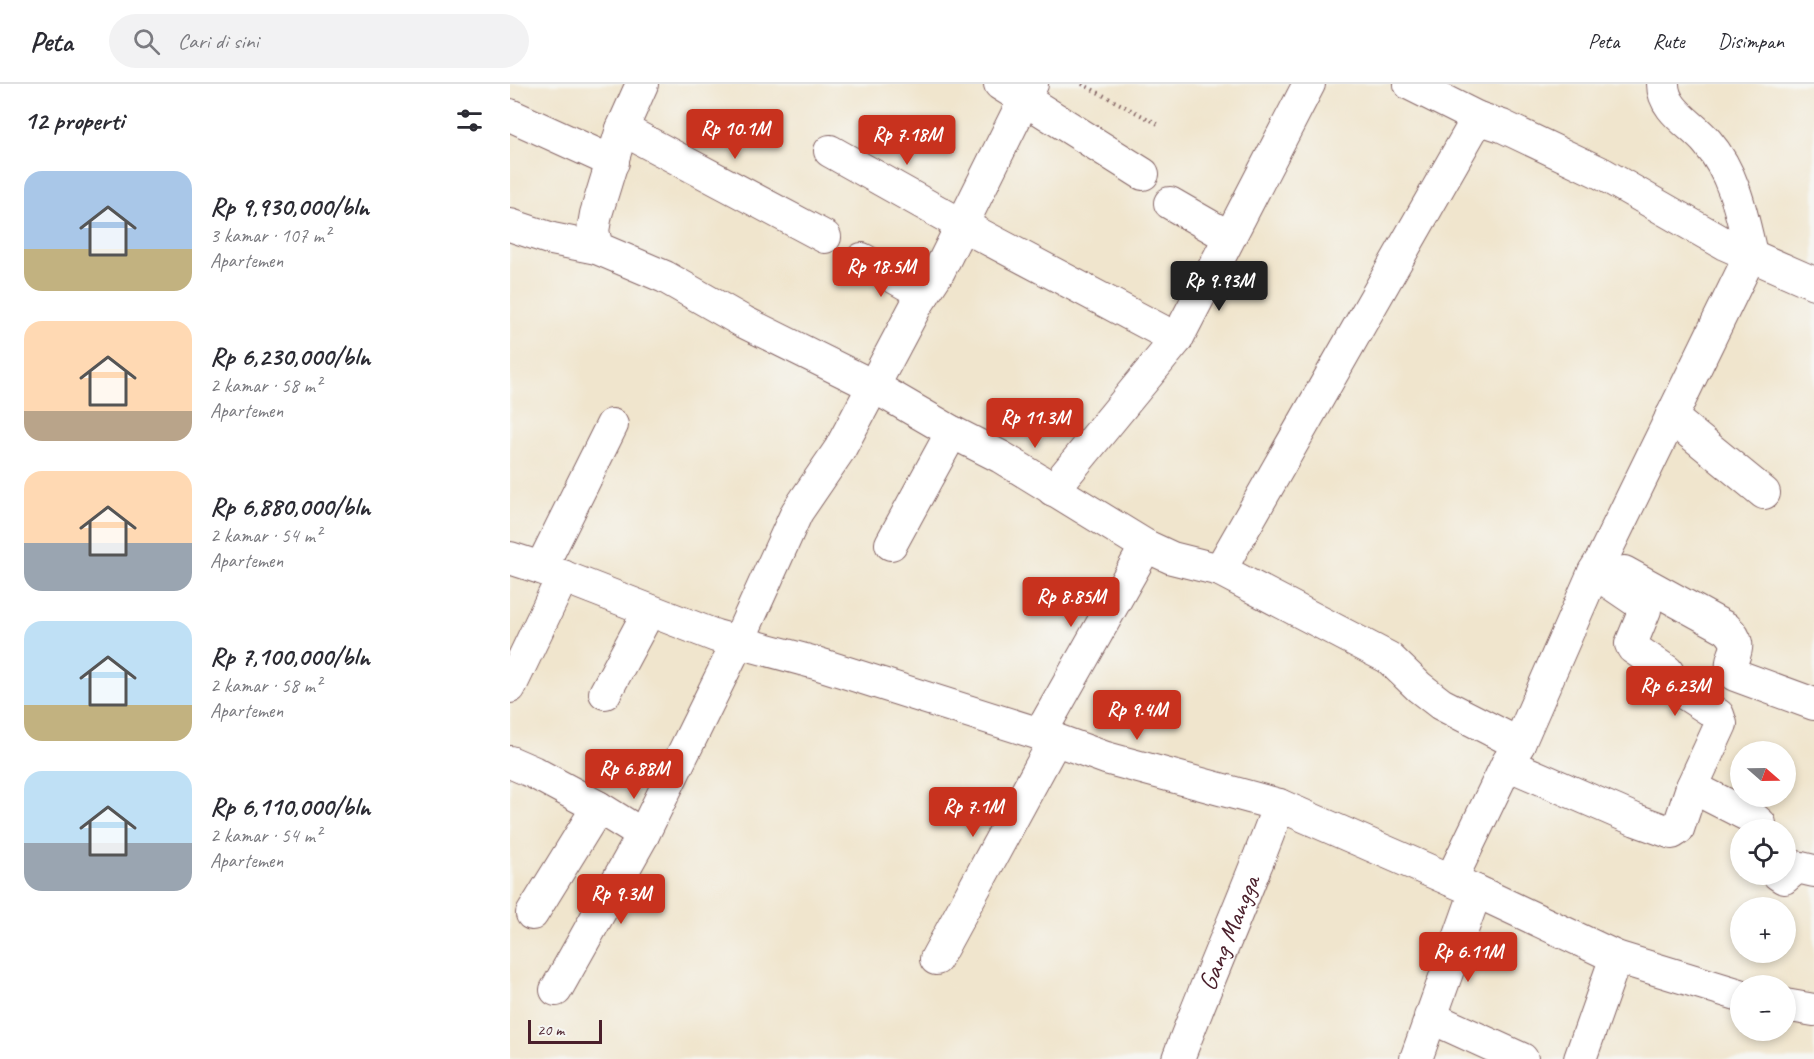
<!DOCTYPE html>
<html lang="id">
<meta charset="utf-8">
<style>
body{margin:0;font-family:Caveat,sans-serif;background:#f2f2f3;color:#2b2b33;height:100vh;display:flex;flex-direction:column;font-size:22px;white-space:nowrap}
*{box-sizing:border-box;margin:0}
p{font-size:20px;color:#7c7c81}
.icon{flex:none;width:33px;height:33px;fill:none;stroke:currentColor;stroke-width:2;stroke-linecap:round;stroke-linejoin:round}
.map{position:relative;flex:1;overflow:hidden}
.panel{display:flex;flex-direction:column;background:#fff;width:510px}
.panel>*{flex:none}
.needle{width:39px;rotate:110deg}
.buttons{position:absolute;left:1220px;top:657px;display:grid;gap:12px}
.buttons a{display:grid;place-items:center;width:66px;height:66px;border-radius:50%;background:#fff;box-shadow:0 3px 9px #0003;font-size:30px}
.scale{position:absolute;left:18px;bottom:15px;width:74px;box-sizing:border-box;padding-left:6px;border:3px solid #4a1f2b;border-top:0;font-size:16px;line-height:21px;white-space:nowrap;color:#4a1f2b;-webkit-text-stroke:4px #f6f6f2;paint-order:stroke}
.price{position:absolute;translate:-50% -51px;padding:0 14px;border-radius:6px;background:#c8321e;color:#fff;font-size:20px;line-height:39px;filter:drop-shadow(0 2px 3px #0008)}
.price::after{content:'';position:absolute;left:50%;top:36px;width:18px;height:14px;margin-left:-9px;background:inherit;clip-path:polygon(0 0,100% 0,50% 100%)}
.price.selected{background:#222;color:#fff}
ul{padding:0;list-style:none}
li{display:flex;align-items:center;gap:18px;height:150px;padding:0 24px}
li span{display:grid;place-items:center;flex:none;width:168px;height:120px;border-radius:18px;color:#555}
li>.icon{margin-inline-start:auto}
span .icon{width:72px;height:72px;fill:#fffc;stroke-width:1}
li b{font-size:26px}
h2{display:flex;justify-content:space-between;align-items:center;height:72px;padding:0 24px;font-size:26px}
header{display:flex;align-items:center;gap:36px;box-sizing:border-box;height:84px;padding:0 30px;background:#fff;border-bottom:2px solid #e1e1e2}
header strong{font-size:28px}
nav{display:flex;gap:33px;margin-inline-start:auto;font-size:21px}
.search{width:420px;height:54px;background:#f2f2f3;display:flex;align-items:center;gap:15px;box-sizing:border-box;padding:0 21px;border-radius:33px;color:#7c7c81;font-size:22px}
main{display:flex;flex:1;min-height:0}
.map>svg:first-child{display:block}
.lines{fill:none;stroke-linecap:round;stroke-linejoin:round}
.minor-casing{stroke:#846464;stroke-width:34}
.path{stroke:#846464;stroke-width:4;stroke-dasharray:1.5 4.5;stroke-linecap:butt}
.minor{stroke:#fff;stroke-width:32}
.labels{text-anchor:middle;stroke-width:4.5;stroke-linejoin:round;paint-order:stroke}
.street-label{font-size:26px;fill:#4a1f2b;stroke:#f6f6f2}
</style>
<header>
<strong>Peta</strong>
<div class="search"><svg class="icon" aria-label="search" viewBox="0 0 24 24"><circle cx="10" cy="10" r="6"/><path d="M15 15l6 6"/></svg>Cari di sini</div>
<nav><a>Peta</a><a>Rute</a><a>Disimpan</a></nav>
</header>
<main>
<section class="panel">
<h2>12 properti<svg class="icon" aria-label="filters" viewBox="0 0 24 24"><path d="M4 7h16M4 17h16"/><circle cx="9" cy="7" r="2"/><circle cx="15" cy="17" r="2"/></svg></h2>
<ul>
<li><span style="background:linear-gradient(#a9c7e8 65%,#c2b280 0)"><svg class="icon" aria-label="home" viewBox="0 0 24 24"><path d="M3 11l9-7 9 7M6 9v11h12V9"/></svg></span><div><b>Rp 9,930,000/bln</b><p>3 kamar · 107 m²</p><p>Apartemen</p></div></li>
<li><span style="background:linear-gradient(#ffd9b3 75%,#b9a48a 0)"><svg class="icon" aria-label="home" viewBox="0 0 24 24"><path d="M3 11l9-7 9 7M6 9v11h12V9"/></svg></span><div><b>Rp 6,230,000/bln</b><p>2 kamar · 58 m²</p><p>Apartemen</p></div></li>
<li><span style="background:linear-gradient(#ffd9b3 60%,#9aa5b1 0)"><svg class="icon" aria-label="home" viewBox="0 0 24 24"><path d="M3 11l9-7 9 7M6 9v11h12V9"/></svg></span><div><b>Rp 6,880,000/bln</b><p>2 kamar · 54 m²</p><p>Apartemen</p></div></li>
<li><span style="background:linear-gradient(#bfe0f5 70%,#c2b280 0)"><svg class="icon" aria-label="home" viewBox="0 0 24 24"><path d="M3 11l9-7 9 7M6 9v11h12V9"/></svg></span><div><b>Rp 7,100,000/bln</b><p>2 kamar · 58 m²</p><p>Apartemen</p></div></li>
<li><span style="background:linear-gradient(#bfe0f5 60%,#9aa5b1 0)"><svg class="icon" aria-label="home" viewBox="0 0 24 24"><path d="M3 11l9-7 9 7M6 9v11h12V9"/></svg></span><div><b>Rp 6,110,000/bln</b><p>2 kamar · 54 m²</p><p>Apartemen</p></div></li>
</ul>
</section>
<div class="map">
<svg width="1304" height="975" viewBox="0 0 1304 975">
<rect width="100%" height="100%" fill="#f6f6f2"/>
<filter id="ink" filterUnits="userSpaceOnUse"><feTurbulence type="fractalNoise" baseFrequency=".0167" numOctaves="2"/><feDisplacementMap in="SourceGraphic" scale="12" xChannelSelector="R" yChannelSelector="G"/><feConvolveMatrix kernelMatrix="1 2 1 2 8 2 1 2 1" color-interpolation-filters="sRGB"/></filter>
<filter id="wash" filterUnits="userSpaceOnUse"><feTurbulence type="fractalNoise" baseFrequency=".008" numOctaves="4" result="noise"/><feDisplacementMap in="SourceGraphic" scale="24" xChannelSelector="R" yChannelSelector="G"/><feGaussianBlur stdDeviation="1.35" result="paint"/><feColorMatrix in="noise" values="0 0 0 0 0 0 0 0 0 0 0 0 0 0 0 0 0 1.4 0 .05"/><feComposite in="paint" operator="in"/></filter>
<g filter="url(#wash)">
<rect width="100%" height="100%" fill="#f0e5cd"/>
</g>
<g filter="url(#ink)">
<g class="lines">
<defs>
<g id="minor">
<path d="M132,0l-20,45 -26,85 -3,17 4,17 68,29 79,45 129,64 79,46 49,25 145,89 26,12 48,12 169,88 30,29 22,17 78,40"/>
<path d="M490,0l143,90"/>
<path d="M900,0l68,34"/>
<path d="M0,31l103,47"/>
<path d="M112,45l203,108"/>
<path d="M320,67l130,73 217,115"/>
<path d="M660,119l59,34"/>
<path d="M0,141l42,14 45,9"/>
<path d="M352,175l62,35"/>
<path d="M1161,333l93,76"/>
<path d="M543,406l124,-151 132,-255"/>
<path d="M381,460l61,-112"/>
<path d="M0,474l31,10 175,68 100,27 224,71 66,24 173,47 197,86 140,66 124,38"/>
<path d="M31,484l71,-143"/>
<path d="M710,486l258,-452 24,8 99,47 124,71 89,39"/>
<path d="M1084,488l50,34 1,4 -14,34 2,4 34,23 8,14 9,8 34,22 3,9 -29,63 61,31 7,6 1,6"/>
<path d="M1114,488l102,56c24,22 -3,28 9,47l79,29"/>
<path d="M0,603l53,-111"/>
<path d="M95,609l44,-82"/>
<path d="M530,650l106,-188"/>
<path d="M0,678l23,10 65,35 -66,107"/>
<path d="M997,680l129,56 36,13 6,-4 14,-42"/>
<path d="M88,723l45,28"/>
<path d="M1268,790l6,4 13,-11 17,4"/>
<path d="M941,796l56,-116 12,-20 75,-172 8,-13 149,-305c-9,-39 -17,-81 -44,-112 -15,-18 -44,-32 -44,-58"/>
<path d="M426,875l119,-219"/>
<path d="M46,906l87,-155 95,-193 59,-130 43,-63 76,-143 23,-35 93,-187"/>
<path d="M1275,921l29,5"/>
<path d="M920,933l92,42"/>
<path id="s1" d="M668,975c32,-86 70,-168 101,-254"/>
<path d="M906,975l60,-168"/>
<path d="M1070,975l36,-102"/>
</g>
</defs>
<!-- minor casing -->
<use href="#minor" class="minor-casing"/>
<!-- path -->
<path class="path" d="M572,0l76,40"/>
<!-- minor -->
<use href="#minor" class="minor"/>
</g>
</g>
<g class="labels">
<!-- street labels -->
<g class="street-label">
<text dy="9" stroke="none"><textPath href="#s1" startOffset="136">Gang Mangga</textPath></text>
</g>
</g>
</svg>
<div class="buttons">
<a><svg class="needle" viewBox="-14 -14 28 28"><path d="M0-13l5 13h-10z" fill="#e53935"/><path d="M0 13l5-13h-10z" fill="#7c7c81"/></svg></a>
<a><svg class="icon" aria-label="locate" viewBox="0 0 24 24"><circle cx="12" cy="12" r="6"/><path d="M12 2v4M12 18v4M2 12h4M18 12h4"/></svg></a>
<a>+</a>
<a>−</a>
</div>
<div class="scale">20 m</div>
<b class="price" style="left:225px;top:76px">Rp 10.1M</b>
<b class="price" style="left:397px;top:82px">Rp 7.18M</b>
<b class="price" style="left:371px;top:214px">Rp 18.5M</b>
<b class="price selected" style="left:709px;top:228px">Rp 9.93M</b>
<b class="price" style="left:525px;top:365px">Rp 11.3M</b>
<b class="price" style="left:561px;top:544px">Rp 8.85M</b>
<b class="price" style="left:1165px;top:633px">Rp 6.23M</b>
<b class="price" style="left:627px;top:657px">Rp 9.4M</b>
<b class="price" style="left:124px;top:716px">Rp 6.88M</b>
<b class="price" style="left:463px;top:754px">Rp 7.1M</b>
<b class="price" style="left:111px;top:841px">Rp 9.3M</b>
<b class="price" style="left:958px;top:899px">Rp 6.11M</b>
</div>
</main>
